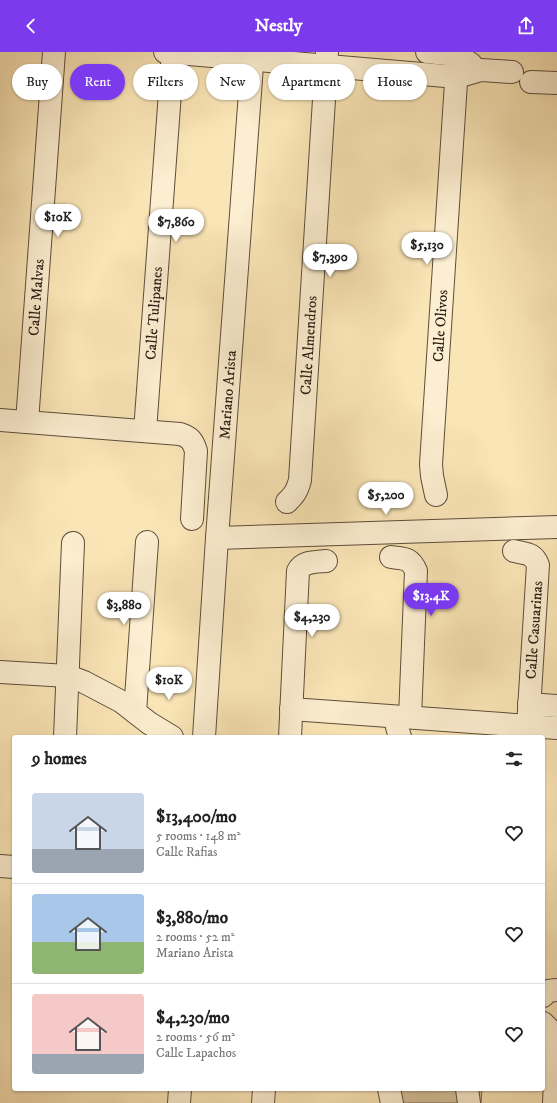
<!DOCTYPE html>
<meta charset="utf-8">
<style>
body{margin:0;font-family:"IM FELL DW Pica",serif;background:#f2f2f2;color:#222;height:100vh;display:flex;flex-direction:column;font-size:15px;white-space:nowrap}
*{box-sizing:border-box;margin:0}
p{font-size:13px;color:#767676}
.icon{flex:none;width:22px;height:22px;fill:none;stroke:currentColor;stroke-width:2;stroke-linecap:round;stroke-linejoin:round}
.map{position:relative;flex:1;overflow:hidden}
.drawer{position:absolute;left:12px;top:683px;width:533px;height:356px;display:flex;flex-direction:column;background:#fff;border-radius:4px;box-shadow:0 1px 3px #0004}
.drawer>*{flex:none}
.top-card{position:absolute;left:12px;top:12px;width:533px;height:36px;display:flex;gap:8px}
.price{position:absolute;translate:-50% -34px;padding:0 9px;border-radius:14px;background:#fff;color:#222;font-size:13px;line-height:26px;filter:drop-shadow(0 1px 2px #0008)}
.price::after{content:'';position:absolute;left:50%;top:24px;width:12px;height:9px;margin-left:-6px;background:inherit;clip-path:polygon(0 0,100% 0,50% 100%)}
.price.selected{background:#7c3aed;color:#fff}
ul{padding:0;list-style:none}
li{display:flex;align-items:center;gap:12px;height:100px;padding:0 20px}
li+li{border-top:1px solid #e0e0e0}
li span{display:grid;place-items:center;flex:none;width:112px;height:80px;border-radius:4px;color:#555}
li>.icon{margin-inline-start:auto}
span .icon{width:48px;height:48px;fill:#fffc;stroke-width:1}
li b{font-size:17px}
h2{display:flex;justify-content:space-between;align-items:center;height:48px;padding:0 20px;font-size:17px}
.tag{padding:0 14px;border-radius:18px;background:#fff;box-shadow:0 1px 3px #0004;font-size:14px;line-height:36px}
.tag.selected{background:#7c3aed;color:#fff}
header{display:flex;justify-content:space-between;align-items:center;height:52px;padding:0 20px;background:#7c3aed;color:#fff;font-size:18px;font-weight:800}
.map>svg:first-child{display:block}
.green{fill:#d6c29a;stroke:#806e56}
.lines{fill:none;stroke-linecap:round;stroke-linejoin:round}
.minor-casing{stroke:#5d4d3c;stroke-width:24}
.minor{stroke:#fceed0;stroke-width:22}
.labels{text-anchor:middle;stroke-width:3;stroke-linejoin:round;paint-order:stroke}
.street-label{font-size:15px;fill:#291a13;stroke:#fceed0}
</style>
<header><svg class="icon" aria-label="back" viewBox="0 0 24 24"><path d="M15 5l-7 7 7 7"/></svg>Nestly<svg class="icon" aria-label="share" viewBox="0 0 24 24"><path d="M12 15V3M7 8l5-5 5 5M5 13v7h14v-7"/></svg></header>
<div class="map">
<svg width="557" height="1051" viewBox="0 0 557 1051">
<rect width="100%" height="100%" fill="#fae5b6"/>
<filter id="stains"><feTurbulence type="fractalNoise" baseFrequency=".005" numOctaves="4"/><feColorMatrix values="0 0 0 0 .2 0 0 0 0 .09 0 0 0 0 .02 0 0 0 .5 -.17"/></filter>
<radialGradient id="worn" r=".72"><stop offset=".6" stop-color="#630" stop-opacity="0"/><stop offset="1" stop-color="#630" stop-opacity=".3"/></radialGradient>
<!-- green -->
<path class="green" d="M398,1037h84l-1,14h-80z"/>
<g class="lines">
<defs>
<g id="minor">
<path d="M165,0l292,25 24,-7 31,2"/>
<path d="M427,0l31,3 13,9"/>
<path d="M531,30l26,1"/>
<path d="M0,368l180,14c10,3 13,7 16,17l-4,68"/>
<path id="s1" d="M27,370l27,-370"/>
<path id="s2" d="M145,379l28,-379"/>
<path id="s3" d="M436,443l-4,-19 -1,-12 27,-412"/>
<path id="s4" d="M287,450c8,-8 10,-11 13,-22l27,-428"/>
<path d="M217,486l340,-11"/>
<path d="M514,499c11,3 19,1 24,14l-10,161"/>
<path d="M391,505c13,2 19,0 25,14l-6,146"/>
<path d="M0,620l68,4 16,6 38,20 27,21 23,14"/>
<path d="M529,652l28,2"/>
<path d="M291,657l266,19"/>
<path d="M135,660l12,-170"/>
<path d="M397,665v10l3,10"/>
<path d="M65,685l8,-194"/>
<path id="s5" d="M204,685l13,-199 36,-486"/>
<path d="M290,685l8,-166c5,-10 18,-9 28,-10"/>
<path d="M0,814l14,1"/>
<path d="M543,944l5,-5 9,-1"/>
<path d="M543,971l5,5 -2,26"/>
<path d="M389,1037l3,14"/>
<path d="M467,1037l2,14"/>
<path d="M179,1051l1,-14"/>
<path d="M263,1051l1,-14"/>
<path d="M554,1051l3,-67"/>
</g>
</defs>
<!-- minor casing -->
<use href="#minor" class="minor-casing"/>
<!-- minor -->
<use href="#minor" class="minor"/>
</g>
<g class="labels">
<!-- street labels -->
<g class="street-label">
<text dy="5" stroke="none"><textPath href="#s1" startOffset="125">Calle Malvas</textPath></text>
<text dy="5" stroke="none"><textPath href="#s2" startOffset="118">Calle Tulipanes</textPath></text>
<text dy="5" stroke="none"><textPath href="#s3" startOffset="170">Calle Olivos</textPath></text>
<text dy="5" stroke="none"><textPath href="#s4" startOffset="161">Calle Almendros</textPath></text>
<text dy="5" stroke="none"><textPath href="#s5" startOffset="343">Mariano Arista</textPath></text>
<text transform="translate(534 578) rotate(-86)" y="5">Calle Casuarinas</text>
</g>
</g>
<rect width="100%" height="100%" filter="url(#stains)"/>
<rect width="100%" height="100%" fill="url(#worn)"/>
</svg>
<b class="price" style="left:58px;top:186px">$10K</b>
<b class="price" style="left:176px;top:191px">$7,860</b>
<b class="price" style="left:427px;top:214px">$5,130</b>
<b class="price" style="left:330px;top:226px">$7,390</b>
<b class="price" style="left:386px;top:464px">$5,200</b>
<b class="price selected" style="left:431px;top:565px">$13.4K</b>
<b class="price" style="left:124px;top:574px">$3,880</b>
<b class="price" style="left:312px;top:586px">$4,230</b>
<b class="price" style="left:169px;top:649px">$10K</b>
<div class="top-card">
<a class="tag">Buy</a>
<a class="tag selected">Rent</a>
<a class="tag">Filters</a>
<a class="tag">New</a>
<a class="tag">Apartment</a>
<a class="tag">House</a>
</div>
<section class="drawer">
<h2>9 homes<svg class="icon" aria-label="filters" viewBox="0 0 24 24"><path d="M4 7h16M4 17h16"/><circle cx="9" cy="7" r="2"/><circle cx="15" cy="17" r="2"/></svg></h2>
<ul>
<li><span style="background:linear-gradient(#c9d6e8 70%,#9aa5b1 0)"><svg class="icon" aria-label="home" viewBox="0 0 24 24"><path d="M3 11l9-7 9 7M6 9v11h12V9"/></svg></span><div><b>$13,400/mo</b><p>5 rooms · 148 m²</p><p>Calle Rafias</p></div><svg class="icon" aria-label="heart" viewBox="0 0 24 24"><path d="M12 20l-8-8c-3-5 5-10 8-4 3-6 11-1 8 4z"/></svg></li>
<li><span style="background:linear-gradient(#a9c7e8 60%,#8fb573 0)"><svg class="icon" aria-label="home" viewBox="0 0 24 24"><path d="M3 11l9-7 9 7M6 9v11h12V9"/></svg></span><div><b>$3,880/mo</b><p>2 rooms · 52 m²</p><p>Mariano Arista</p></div><svg class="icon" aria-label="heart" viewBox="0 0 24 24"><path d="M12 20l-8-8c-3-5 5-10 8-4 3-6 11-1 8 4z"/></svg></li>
<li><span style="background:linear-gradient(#f6c9c9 75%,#9aa5b1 0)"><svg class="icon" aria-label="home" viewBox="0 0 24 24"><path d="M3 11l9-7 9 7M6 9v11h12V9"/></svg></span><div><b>$4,230/mo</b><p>2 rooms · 56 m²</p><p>Calle Lapachos</p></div><svg class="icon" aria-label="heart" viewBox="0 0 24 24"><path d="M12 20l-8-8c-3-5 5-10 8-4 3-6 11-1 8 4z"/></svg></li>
</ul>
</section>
</div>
